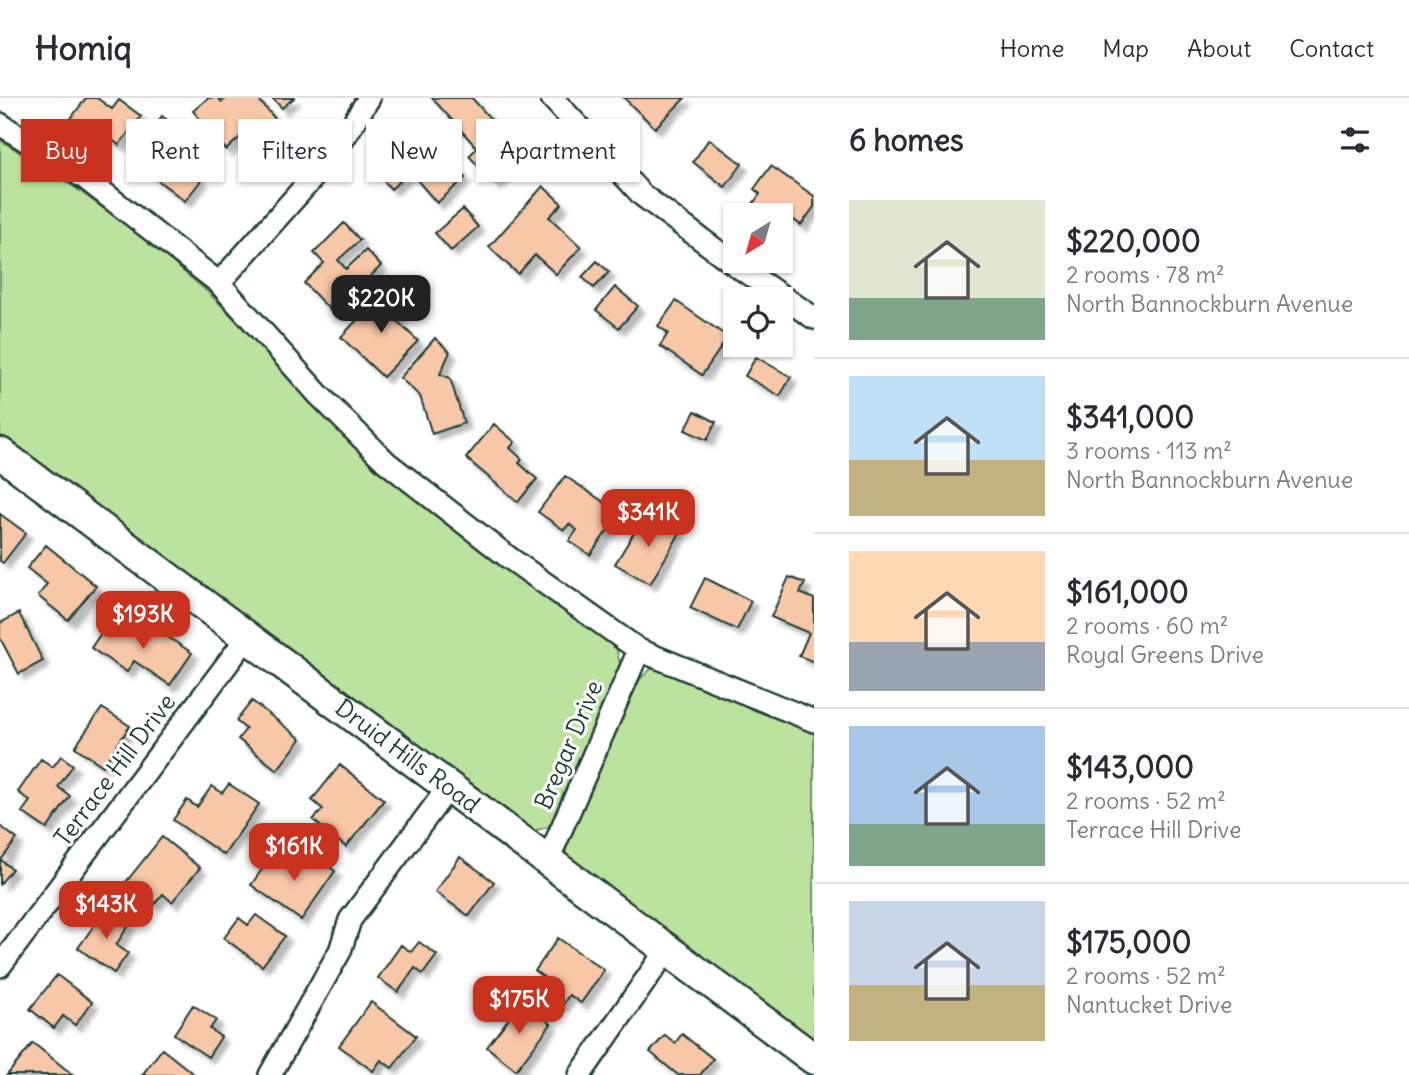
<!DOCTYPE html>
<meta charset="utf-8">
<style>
body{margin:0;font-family:Delius,sans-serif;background:#f7f7f7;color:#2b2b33;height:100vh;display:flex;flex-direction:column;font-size:26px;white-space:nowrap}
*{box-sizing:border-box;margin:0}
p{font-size:23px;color:#7c7c81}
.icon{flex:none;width:38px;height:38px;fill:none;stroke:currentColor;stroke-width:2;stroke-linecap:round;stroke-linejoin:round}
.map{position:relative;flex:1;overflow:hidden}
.panel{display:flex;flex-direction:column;background:#fff;width:595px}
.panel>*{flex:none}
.guide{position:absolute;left:21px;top:21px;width:665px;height:63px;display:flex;gap:14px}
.needle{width:46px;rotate:217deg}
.controls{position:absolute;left:723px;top:105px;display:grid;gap:14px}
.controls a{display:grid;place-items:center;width:70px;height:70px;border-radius:0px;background:#fff;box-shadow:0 2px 5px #0004;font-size:35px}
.price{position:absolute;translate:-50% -60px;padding:0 16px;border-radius:14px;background:#c8321e;color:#fff;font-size:23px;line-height:46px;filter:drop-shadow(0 2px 4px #0008)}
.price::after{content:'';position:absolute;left:50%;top:42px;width:21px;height:16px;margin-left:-10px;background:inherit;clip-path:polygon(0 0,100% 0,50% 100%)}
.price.on{background:#222;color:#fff}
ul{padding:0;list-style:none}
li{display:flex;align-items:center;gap:21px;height:175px;padding:0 35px}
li+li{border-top:2px solid #e1e1e2}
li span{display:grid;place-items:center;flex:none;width:196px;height:140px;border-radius:0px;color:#555}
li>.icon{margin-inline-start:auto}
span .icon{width:84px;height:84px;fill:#fffc;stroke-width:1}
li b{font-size:30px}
h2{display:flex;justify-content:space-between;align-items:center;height:84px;padding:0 35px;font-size:30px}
.chip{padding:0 24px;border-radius:0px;background:#fff;box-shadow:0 2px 5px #0004;font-size:24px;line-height:63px}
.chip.on{background:#c8321e;color:#fff}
header{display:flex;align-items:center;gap:42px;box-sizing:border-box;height:98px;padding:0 35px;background:#fff;border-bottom:2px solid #e1e1e2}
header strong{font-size:33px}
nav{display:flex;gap:38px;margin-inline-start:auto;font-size:24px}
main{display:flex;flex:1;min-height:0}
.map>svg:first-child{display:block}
.green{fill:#bce39e;stroke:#6e9069;stroke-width:2}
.building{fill:#f8c7a8;stroke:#1f3d34;stroke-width:2;filter:url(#shadow)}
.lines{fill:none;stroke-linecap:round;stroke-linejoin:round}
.street-casing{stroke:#1f3d34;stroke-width:26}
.secondary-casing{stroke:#1f3d34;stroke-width:35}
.street{stroke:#fff;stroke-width:21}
.secondary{stroke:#fff;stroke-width:30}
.labels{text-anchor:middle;stroke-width:6;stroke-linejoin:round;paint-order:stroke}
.street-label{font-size:24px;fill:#1f3d34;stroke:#fff}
</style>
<header>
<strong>Homiq</strong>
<nav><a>Home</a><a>Map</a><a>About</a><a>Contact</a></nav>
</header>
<main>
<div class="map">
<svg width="814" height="977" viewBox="0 0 814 977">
<defs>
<filter id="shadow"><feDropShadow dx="6" dy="6" stdDeviation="2" flood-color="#0004"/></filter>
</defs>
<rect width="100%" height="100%" fill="#fff"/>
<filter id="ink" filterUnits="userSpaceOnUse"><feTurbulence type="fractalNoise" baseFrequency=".0143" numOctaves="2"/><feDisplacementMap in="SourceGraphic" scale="14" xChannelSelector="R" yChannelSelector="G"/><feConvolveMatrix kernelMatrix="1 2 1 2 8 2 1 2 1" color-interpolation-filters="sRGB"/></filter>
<g filter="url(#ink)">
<!-- green -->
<path class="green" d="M0,42l70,44 74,54 65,55 163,166 54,49 190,139 4,17 -65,153 -7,10 -22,6 -526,-396z
M652,570l25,6 137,58v317l-247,-188 -2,-14 68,-155 7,-13z"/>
<!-- building -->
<path class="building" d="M86,0h11l15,11 7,-9 22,16 -22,29 -11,-8 -7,9 -32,-25z
M208,0h10l4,4 4,-4h31l28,32 -17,15 -16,-19 -26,24 -33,-39z
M272,0h22l-12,10z
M432,0h40l53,60 -30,26 -26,-28 8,-8z
M624,0h61l-30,30z
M162,18l21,17 -11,14 17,13 -4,6 17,13 -17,22 -55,-42z
M419,27l46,53 -28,25 -27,-31 -19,17 -19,-21z
M709,41l33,25 -17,23 -32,-25z
M771,68l43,30v11l-13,18 -23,-16 -5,6h-28l15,-21 -6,-5z
M543,88l19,18 -13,13 32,30 -25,27 -21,-19 -17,19 -29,-27z
M463,111l15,18 -27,24 -16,-18z
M344,125l16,17 -22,20 8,9 20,-19 15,16 -48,47 -29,-30 20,-20 -10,-10z
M597,163l12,11 -15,16 -12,-11z
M615,189l23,19 -19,22 -23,-18z
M384,193l21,21 -9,8 22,21 -35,36 -42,-40z
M676,203l52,36 -26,38 -42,-29 8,-13 -10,-7z
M435,240l15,14 -10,22 10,4 14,45 -32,11 -12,-38 -20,-18z
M756,259l35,20 -11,19 -35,-20z
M695,313l21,11 -9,18 -22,-10z
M494,326l21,18 -5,6 12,11 -3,4 18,16 -19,23 -52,-44z
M565,378l55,37 -30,42 -21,-14 8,-11 -8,-6 -5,6 -26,-18z
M646,415l34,20 -30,51 -35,-20z
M0,416l26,19 -23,30 -3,-2z
M46,447l50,41 -28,34 -30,-24 9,-12 -20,-16z
M789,479l16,6 -5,10 14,6v63l-15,-6 10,-23 -38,-16z
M705,480l46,23 -14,29 -47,-22z
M19,515l24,48 -24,13 -19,-36v-15z
M144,523l48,32 -22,32 -36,-24 -7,11 -36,-24 14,-21 12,7 8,-10 12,8z
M252,603l49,38 -24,31 -39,-31 8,-10 -10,-8z
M102,610l28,18 -27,40 -28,-19z
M61,658l12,9 -15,22 12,9 -23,33 -25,-17 8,-11 -12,-9 23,-33 12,8z
M340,667l44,35 -38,47 -33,-27 10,-11 -11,-9z
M229,686l30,20 -35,51 -51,-35 14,-20 10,7 15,-21 10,7z
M0,728l17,13 -16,21 11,9 -12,15z
M162,739l38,31 -28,34 -9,-8 -9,11 -28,-23z
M305,752l30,21 -34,49 -50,-35 17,-24 10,6 8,-12 10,7z
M460,759l34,25 -25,34 -34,-24z
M106,811l23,16 -13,20 12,8 -14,20 -36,-25z
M256,817l29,21 -23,30 -38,-28 15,-20 9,7z
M558,840l46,32 -23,33 -12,-8 -7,11 -23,-16 7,-11 -11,-8z
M419,844l18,13 -14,19 -8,-6 -17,24 -20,-14 23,-33 10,7z
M57,877l35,27 -17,23 -12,-9 -9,12 -24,-19z
M522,903l29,23 -35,46 -29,-23z
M371,904l45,34 -24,32 -11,-8 -8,11 -34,-25z
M193,907l23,15 -6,9 11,8 -13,20 -34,-23z
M682,936l31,25 -13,16h-22l-28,-23 15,-17 10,8z
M33,945l40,32h-66z
M162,951l33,26h-53z"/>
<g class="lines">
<defs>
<path id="street" d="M552,0l90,97 95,71 77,52
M0,26l86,55 133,104 99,111 68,68 122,95 131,93 175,71
M219,185l114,-128 36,-57
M548,762l91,-210
M0,868l246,-327
M270,977l70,-124 10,-31 98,-132
M580,977l86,-124"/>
<g id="secondary">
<path id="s1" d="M0,355l814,606"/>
</g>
</defs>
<!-- street casing -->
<use href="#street" class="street-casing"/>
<!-- secondary casing -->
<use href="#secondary" class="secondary-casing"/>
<!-- street -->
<use href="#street" class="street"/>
<!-- secondary -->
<use href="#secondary" class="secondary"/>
</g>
</g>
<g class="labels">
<!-- street labels -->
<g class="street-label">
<text transform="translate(569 647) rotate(-67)" y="8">Bregar Drive</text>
<text dy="8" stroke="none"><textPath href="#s1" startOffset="508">Druid Hills Road</textPath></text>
<text transform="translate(115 672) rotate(-53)" y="8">Terrace Hill Drive</text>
</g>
</g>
</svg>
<div class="controls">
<a><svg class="needle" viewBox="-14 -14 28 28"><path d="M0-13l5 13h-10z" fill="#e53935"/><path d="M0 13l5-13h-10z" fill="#7c7c81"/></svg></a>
<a><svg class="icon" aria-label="locate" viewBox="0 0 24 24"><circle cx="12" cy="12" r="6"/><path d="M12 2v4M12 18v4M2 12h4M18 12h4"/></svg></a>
</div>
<b class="price on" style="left:381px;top:237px">$220K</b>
<b class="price" style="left:648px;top:451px">$341K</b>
<b class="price" style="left:143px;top:553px">$193K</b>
<b class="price" style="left:294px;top:785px">$161K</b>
<b class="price" style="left:106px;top:843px">$143K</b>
<b class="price" style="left:519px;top:938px">$175K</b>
<div class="guide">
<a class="chip on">Buy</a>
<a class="chip">Rent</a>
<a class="chip">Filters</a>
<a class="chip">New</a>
<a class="chip">Apartment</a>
</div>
</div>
<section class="panel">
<h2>6 homes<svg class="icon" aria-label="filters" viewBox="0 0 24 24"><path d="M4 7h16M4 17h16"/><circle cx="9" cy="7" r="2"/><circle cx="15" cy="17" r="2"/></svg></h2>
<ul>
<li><span style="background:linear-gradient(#dfe7d0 70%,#7fa58c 0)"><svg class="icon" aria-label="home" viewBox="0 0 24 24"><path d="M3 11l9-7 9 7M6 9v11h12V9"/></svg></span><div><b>$220,000</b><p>2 rooms · 78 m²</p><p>North Bannockburn Avenue</p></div></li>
<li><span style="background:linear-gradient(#bfe0f5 60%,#c2b280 0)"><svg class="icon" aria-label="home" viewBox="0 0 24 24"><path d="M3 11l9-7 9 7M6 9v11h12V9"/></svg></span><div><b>$341,000</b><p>3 rooms · 113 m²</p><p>North Bannockburn Avenue</p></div></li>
<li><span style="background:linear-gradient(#ffd9b3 65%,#9aa5b1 0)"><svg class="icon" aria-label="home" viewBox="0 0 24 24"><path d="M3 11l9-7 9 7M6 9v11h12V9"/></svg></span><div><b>$161,000</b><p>2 rooms · 60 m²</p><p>Royal Greens Drive</p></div></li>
<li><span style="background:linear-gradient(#a9c7e8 70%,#7fa58c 0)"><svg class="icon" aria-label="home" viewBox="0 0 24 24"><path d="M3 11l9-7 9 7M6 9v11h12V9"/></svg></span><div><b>$143,000</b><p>2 rooms · 52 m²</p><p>Terrace Hill Drive</p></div></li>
<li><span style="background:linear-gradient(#c9d6e8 60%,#c2b280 0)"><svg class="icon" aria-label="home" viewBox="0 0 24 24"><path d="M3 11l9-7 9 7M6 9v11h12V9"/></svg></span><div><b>$175,000</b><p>2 rooms · 52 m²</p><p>Nantucket Drive</p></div></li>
</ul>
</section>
</main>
